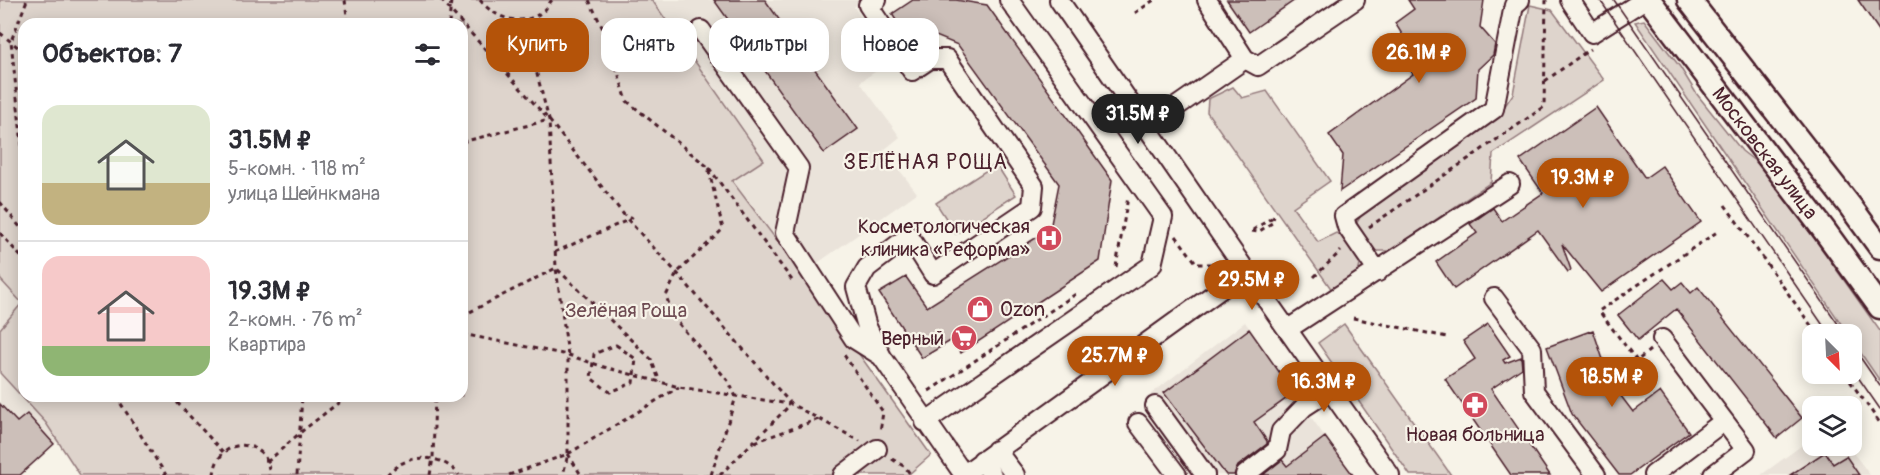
<!DOCTYPE html>
<html lang="ru">
<meta charset="utf-8">
<style>
body{margin:0;font-family:Pangolin,sans-serif;background:#f7f7f7;color:#2b2b33;height:100vh;display:flex;flex-direction:column;font-size:22px;white-space:nowrap}
*{box-sizing:border-box;margin:0}
p{font-size:20px;color:#7c7c81}
.icon{flex:none;width:33px;height:33px;fill:none;stroke:currentColor;stroke-width:2;stroke-linecap:round;stroke-linejoin:round}
.map{position:relative;flex:1;overflow:hidden}
.details{position:absolute;left:18px;top:18px;width:450px;height:384px;display:flex;flex-direction:column;background:#fff;border-radius:18px;box-shadow:0 3px 15px #0003}
.details>*{flex:none}
.top-card{position:absolute;left:486px;top:18px;width:570px;height:54px;display:flex;gap:12px}
.needle{width:39px;rotate:156deg}
.tools{position:absolute;left:1802px;top:324px;display:grid;gap:12px}
.tools a{display:grid;place-items:center;width:60px;height:60px;border-radius:12px;background:#fff;box-shadow:0 3px 15px #0003;font-size:30px}
.price{position:absolute;translate:-50% -51px;padding:0 14px;border-radius:21px;background:#b45309;color:#fff;font-size:20px;line-height:39px;filter:drop-shadow(0 2px 3px #0008)}
.price::after{content:'';position:absolute;left:50%;top:36px;width:18px;height:14px;margin-left:-9px;background:inherit;clip-path:polygon(0 0,100% 0,50% 100%)}
.price.selected{background:#222;color:#fff}
ul{padding:0;list-style:none}
li{display:flex;align-items:center;gap:18px;height:150px;padding:0 24px}
li+li{border-top:2px solid #e1e1e2}
li span{display:grid;place-items:center;flex:none;width:168px;height:120px;border-radius:18px;color:#555}
li>.icon{margin-inline-start:auto}
span .icon{width:72px;height:72px;fill:#fffc;stroke-width:1}
li b{font-size:26px}
h2{display:flex;justify-content:space-between;align-items:center;height:72px;padding:0 24px;font-size:26px}
.tag{padding:0 21px;border-radius:18px;background:#fff;box-shadow:0 3px 15px #0003;font-size:21px;line-height:54px}
.tag.selected{background:#b45309;color:#fff}
.map>svg:first-child{display:block}
.built{fill:#eae3da}
.green{fill:#ded4cc;stroke:#947a7c;stroke-width:1.5;fill-rule:evenodd}
.building{fill:#ccbfb9;stroke:#4a1f2b;stroke-width:1.5}
.lines{fill:none;stroke-linecap:round;stroke-linejoin:round}
.minor-casing{stroke:#4a1f2b;stroke-width:22}
.major-casing{stroke:#4a1f2b;stroke-width:27}
.path{stroke:#4a1f2b;stroke-width:3;stroke-dasharray:4.5 4.5;stroke-linecap:butt}
.minor{stroke:#f7f3e8;stroke-width:18}
.major{stroke:#f7f3e8;stroke-width:22}
.tram{stroke:#4a1f2b;stroke-width:1.5}
.labels{text-anchor:middle;stroke-width:4.5;stroke-linejoin:round;paint-order:stroke}
.street-label{font-size:20px;fill:#4a1f2b;stroke:#f7f3e8}
.poi-label{font-size:20px;fill:#4a1f2b;stroke:#f7f3e8;text-anchor:end}
.park-label{font-size:20px;fill:#6f4c53;stroke:#f7f3e8}
.neighbourhood-label{font-size:21px;letter-spacing:1.5px;fill:#4a1f2b;stroke:#f7f3e8}
</style>
<div class="map">
<svg width="1880" height="475" viewBox="0 0 1880 475">
<rect width="100%" height="100%" fill="#f7f3e8"/>
<filter id="ink" filterUnits="userSpaceOnUse"><feTurbulence type="fractalNoise" baseFrequency=".0167" numOctaves="2"/><feDisplacementMap in="SourceGraphic" scale="12" xChannelSelector="R" yChannelSelector="G"/><feConvolveMatrix kernelMatrix="1 2 1 2 8 2 1 2 1" color-interpolation-filters="sRGB"/></filter>
<g filter="url(#ink)">
<!-- built -->
<path class="built" d="M652,0h211l-9,7 37,54 -31,21 40,55 -16,13 33,43 -115,81 -70,-93 31,-21z
M0,249l24,28v119h84l-88,79h-20z
M1245,322l80,115 -52,38h-61l-61,-81z
M1812,438v8h36l22,29h-109z"/>
<!-- green -->
<path class="green" d="M0,0h652l112,160 -32,21 65,86 134,188 -23,20h-828l-34,-52 -46,-50v-44l22,-26 -22,-24zM24,24h438v372h-438z
M1530,5l22,5 52,70 -111,74 -2,28 -101,69h-15l-19,-27 7,-12 133,-93 17,-25z
M1644,20l36,47 16,26 46,58 23,18 115,162v50l-29,-42v-5h-3l-213,-312z
M1233,87l9,11 25,-7 63,90 -37,26 25,35 18,-9 10,4 15,23 -3,14 -26,16 -125,-178 1,-13z
M996,164l20,31 -60,39 -20,-31z
M1344,324l107,151h-41l-92,-132z"/>
<!-- building -->
<path class="building" d="M714,0h51l93,129 -34,24z
M913,0h43l31,5 125,175 -12,81 -139,92 -9,-13 -30,18 -43,-65 27,-16 21,30 123,-78 9,-45 -101,-139 -22,-9 -21,14 -23,-36z
M1227,0h68l-46,32z
M1408,0h76l-4,27 15,17 -2,11 -15,14 -2,29 -136,93 3,-36 -14,-20 84,-61 -18,-28 10,-7 -10,-16 19,-14z
M1858,0h22v32z
M1596,107l49,71 17,-12 39,56 -100,70 -39,-48 9,26 -3,2 -30,-42 -84,59 -18,-27 41,-29 -7,-9 23,-16 9,13 41,-28 -23,-33z
M1664,279l9,10 9,-7 9,11 7,-6 104,131 -25,20 -101,-129 -38,31 -20,-25z
M1488,324l22,32 -7,4 2,3 16,-6 1,11 -31,21 59,86h-39l-66,-96 30,-20 -12,-18z
M1249,329l45,64 -40,29 13,19v3l-29,22 -4,9h-8l-62,-82z
M1593,330l18,53 22,29 27,-20 29,40 -59,43h-11l-47,-61 -25,-67z
M0,404l17,18 10,-8 27,30 -34,31h-20z
M1325,437l28,38h-90l19,-15 5,6z
M1825,452l8,12 13,-8 13,19h-69z"/>
<g class="lines">
<defs>
<path id="minor" d="M877,0l-9,5 44,66 18,-12h17l87,127 -2,21 -99,67 -24,-38 -42,32 -11,19 11,40 15,30 82,118
M1059,0l187,271 144,204
M1207,0l38,59
M1570,0l22,33 52,-33
M701,30l98,138 -14,65 69,106 27,17
M1147,127l98,-68 13,7 97,-66
M1378,272l-31,-45 -3,-11 150,-107 20,-104 6,-5
M1494,298l38,51 2,42 62,84
M1288,329l222,-145
M1662,339l84,111 -33,25
M1155,406l50,69
M925,422l227,-157 11,-48 -154,-217
M1138,423l39,52
M996,450l19,25
M982,460l10,15
M843,475l34,-26
M963,475l283,-204
M1245,475l32,-25 4,-19 23,-24 26,-17
M1653,475l71,-54"/>
<g id="major">
<path id="s1" d="M1649,0l175,230 56,77"/>
<path d="M1689,0l161,206 30,41"/>
</g>
</defs>
<!-- minor casing -->
<use href="#minor" class="minor-casing"/>
<!-- major casing -->
<use href="#major" class="major-casing"/>
<!-- path -->
<path class="path" d="M345,0l3,24
M441,0l108,120 79,100 49,53 114,131 69,37
M480,0c15,19 43,28 63,11 4,-2 6,-8 9,-11
M589,0l17,35 21,66 81,66 15,62 -46,44 -11,23 8,22 55,64 7,15 -25,78
M1135,13l19,-13
M523,21l26,99 7,148 12,87v99l-5,21
M449,24l2,-24
M0,33l24,19
M1545,81l45,-32
M462,142l87,-22
M24,164l-13,-123 16,-41
M709,168l85,115
M0,202l24,30
M1725,205l92,129
M1369,227l175,-120 2,-107
M1253,230l20,-13
M1252,231l6,1 14,-9 2,-7
M0,233l24,27
M1176,236l21,28h20
M555,252l73,-32 7,-5
M1116,267l12,-70
M1314,277l27,-26
M462,313c6,11 6,20 0,31
M462,316l94,-48 95,91 9,23
M1353,318l94,19
M462,334l106,21 36,12 75,20 110,17
M616,345l20,14 -3,24 -23,9 -19,-14 3,-24z
M1650,350l-13,11 -38,-50 118,-79
M844,355l39,57 -3,20
M1845,374l35,49
M929,391l147,-97
M116,396l50,79
M171,396l52,56
M755,442l64,-23
M568,454l13,21
M892,459l13,8 6,8
M267,462l34,-30 46,-36
M214,475c3,-41 57,-38 55,0
M297,475l5,-79
M387,475c18,-22 54,-23 72,0
M430,475l3,-17 2,-62
M509,475l59,-21 111,-67
M720,475l71,-71"/>
<!-- minor -->
<use href="#minor" class="minor"/>
<!-- major -->
<use href="#major" class="major"/>
<!-- tram -->
<path class="tram" d="M1600,0l229,334
M1614,0l231,334
M1851,344l29,42
M1851,367l29,42"/>
</g>
</g>
<!-- icons -->
<defs>
<symbol id="hospital-disc" viewBox="-11 -11 22 22"><circle r="9.5" fill="#d1495b" stroke="#f7f3e8"/><path d="M-5-5h3v3.5h4V-5h3V5h-3V1.5h-4V5h-3Z" fill="#fff"/></symbol>
<symbol id="shop-disc" viewBox="-11 -11 22 22"><circle r="9.5" fill="#d1495b" stroke="#f7f3e8"/><path d="M-5-2.5h2.3a2.7 3.5 0 0 1 5.4 0H5L5.5 6h-11ZM-1.5-2.5h3a1.5 2.3 0 0 0-3 0Z" fill="#fff"/></symbol>
<symbol id="supermarket-disc" viewBox="-11 -11 22 22"><circle r="9.5" fill="#d1495b" stroke="#f7f3e8"/><path d="M-6-5.5h2.5l.6 2H6L4.5 2H-2.5L-4.4-4H-6ZM-1.5 3.2a1.3 1.3 0 1 0 .1 0ZM3 3.2a1.3 1.3 0 1 0 .1 0Z" fill="#fff"/></symbol>
<symbol id="pharmacy-disc" viewBox="-11 -11 22 22"><circle r="9.5" fill="#d1495b" stroke="#f7f3e8"/><path d="M-2-6h4v4h4v4h-4v4h-4v-4h-4v-4h4Z" fill="#fff"/></symbol>
</defs>
<g fill-rule="evenodd">
<use href="#hospital-disc" x="1034" y="223" width="30" height="30"/>
<use href="#shop-disc" x="965" y="294" width="30" height="30"/>
<use href="#supermarket-disc" x="949" y="323" width="30" height="30"/>
<use href="#pharmacy-disc" x="1460" y="390" width="30" height="30"/>
</g>
<g class="labels">
<!-- street labels -->
<g class="street-label">
<text dy="7" stroke="none"><textPath href="#s1" startOffset="192">Московская улица</textPath></text>
</g>
<!-- poi labels -->
<g class="poi-label">
<text x="1030" y="233">Косметологическая<tspan x="1030" dy="23">клиника «Реформа»</tspan></text>
<text x="1000" y="316" text-anchor="start">Ozon</text>
<text x="944" y="345">Верный</text>
<text x="1475" y="441" text-anchor="middle">Новая больница</text>
</g>
<!-- park labels -->
<g class="park-label">
<text x="626" y="317">Зелёная Роща</text>
</g>
<!-- neighbourhood labels -->
<g class="neighbourhood-label">
<text x="926" y="169">ЗЕЛЁНАЯ РОЩА</text>
</g>
</g>
</svg>
<div class="tools">
<a><svg class="needle" viewBox="-14 -14 28 28"><path d="M0-13l5 13h-10z" fill="#e53935"/><path d="M0 13l5-13h-10z" fill="#7c7c81"/></svg></a>
<a><svg class="icon" aria-label="layers" viewBox="0 0 24 24"><path d="M12 4l9 5-9 5-9-5zM3 14l9 5 9-5"/></svg></a>
</div>
<b class="price" style="left:1419px;top:84px">26.1M ₽</b>
<b class="price selected" style="left:1138px;top:145px">31.5M ₽</b>
<b class="price" style="left:1583px;top:209px">19.3M ₽</b>
<b class="price" style="left:1252px;top:311px">29.5M ₽</b>
<b class="price" style="left:1115px;top:387px">25.7M ₽</b>
<b class="price" style="left:1612px;top:408px">18.5M ₽</b>
<b class="price" style="left:1324px;top:413px">16.3M ₽</b>
<div class="top-card">
<a class="tag selected">Купить</a>
<a class="tag">Снять</a>
<a class="tag">Фильтры</a>
<a class="tag">Новое</a>
</div>
<section class="details">
<h2>Объектов: 7<svg class="icon" aria-label="filters" viewBox="0 0 24 24"><path d="M4 7h16M4 17h16"/><circle cx="9" cy="7" r="2"/><circle cx="15" cy="17" r="2"/></svg></h2>
<ul>
<li><span style="background:linear-gradient(#dfe7d0 65%,#c2b280 0)"><svg class="icon" aria-label="home" viewBox="0 0 24 24"><path d="M3 11l9-7 9 7M6 9v11h12V9"/></svg></span><div><b>31.5M ₽</b><p>5-комн. · 118 m²</p><p>улица Шейнкмана</p></div></li>
<li><span style="background:linear-gradient(#f6c9c9 75%,#8fb573 0)"><svg class="icon" aria-label="home" viewBox="0 0 24 24"><path d="M3 11l9-7 9 7M6 9v11h12V9"/></svg></span><div><b>19.3M ₽</b><p>2-комн. · 76 m²</p><p>Квартира</p></div></li>
</ul>
</section>
</div>
